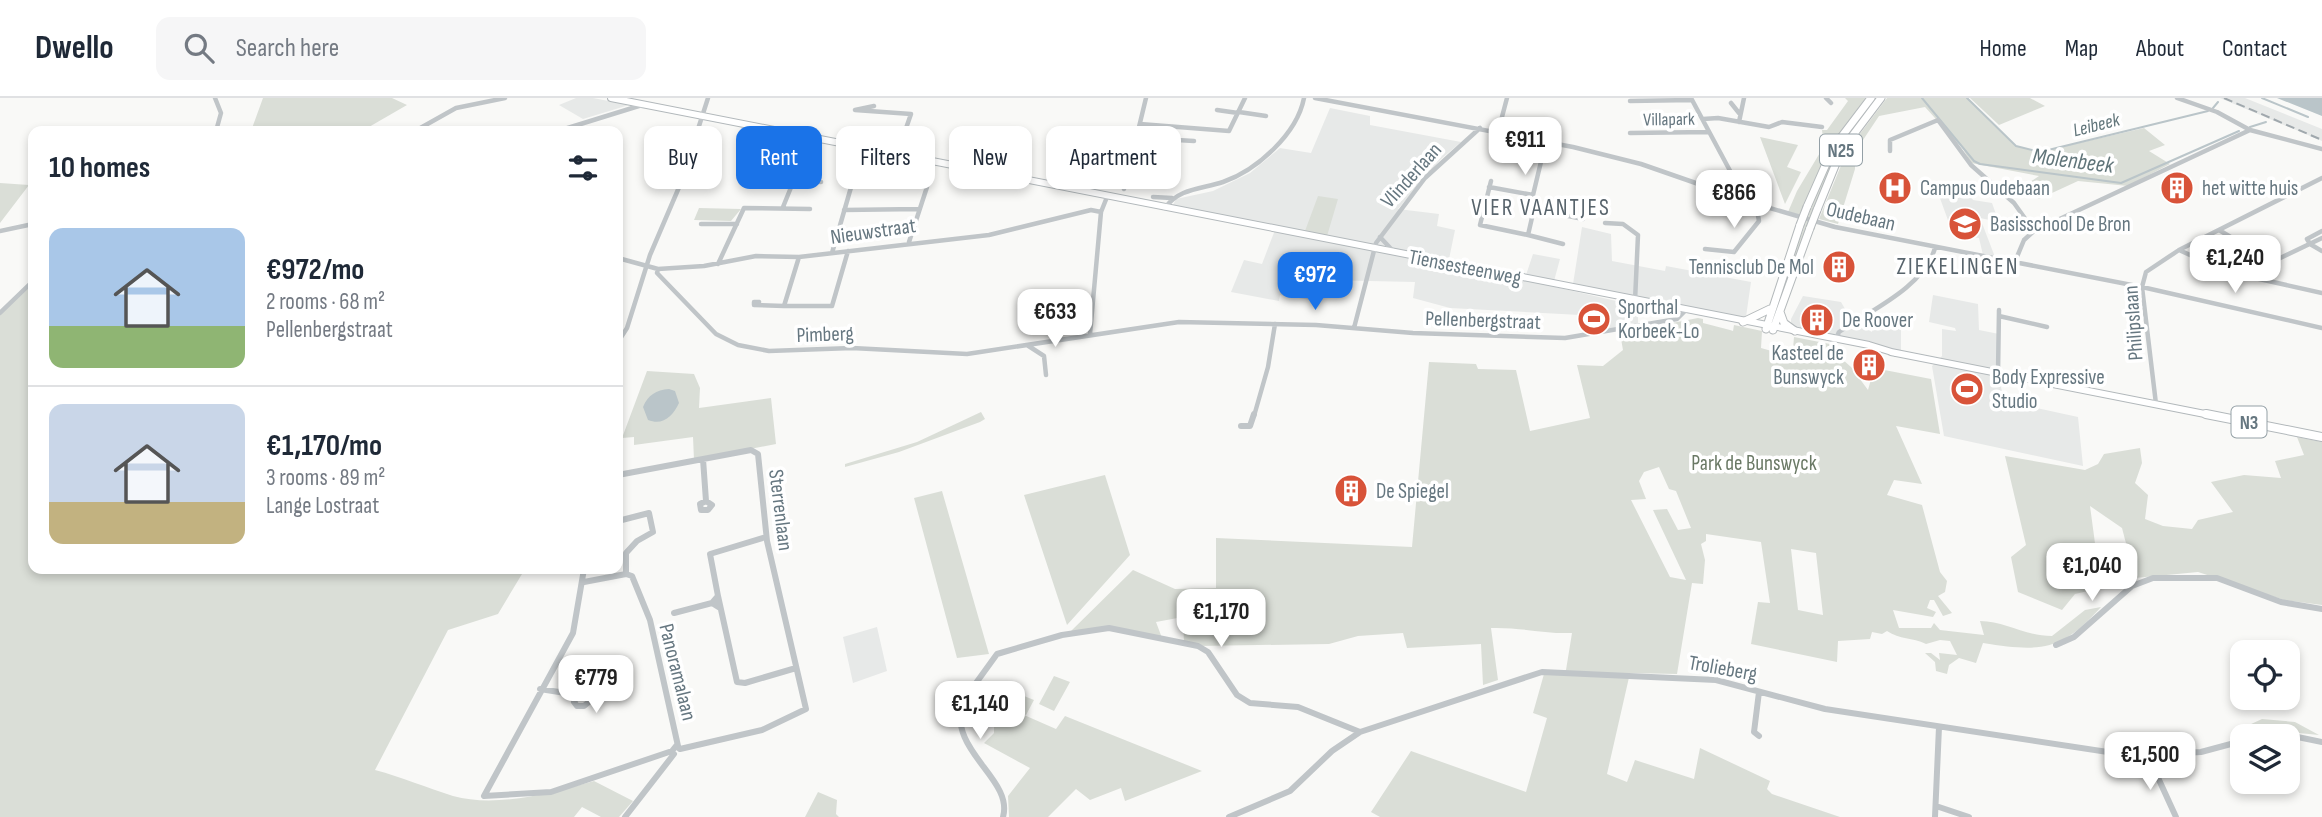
<!DOCTYPE html>
<meta charset="utf-8">
<style>
body{margin:0;font-family:"Sofia Sans Condensed",sans-serif;background:#f6f6f7;color:#1f2937;height:100vh;display:flex;flex-direction:column;font-size:26px;white-space:nowrap}
*{box-sizing:border-box;margin:0}
p{font-size:23px;color:#747a83}
.icon{flex:none;width:38px;height:38px;fill:none;stroke:currentColor;stroke-width:2;stroke-linecap:round;stroke-linejoin:round}
.map{position:relative;flex:1;overflow:hidden}
.panel{position:absolute;left:28px;top:28px;width:595px;height:448px;display:flex;flex-direction:column;background:#fff;border-radius:14px;box-shadow:0 4px 10px #0003}
.panel>*{flex:none}
.guide{position:absolute;left:644px;top:28px;width:665px;height:63px;display:flex;gap:14px}
.fabs{position:absolute;left:2230px;top:542px;display:grid;gap:14px}
.fabs a{display:grid;place-items:center;width:70px;height:70px;border-radius:14px;background:#fff;box-shadow:0 4px 10px #0003;font-size:35px}
.price{position:absolute;translate:-50% -60px;padding:0 16px;border-radius:14px;background:#fff;color:#222;font-size:23px;line-height:46px;filter:drop-shadow(0 2px 4px #0008)}
.price::after{content:'';position:absolute;left:50%;top:42px;width:21px;height:16px;margin-left:-10px;background:inherit;clip-path:polygon(0 0,100% 0,50% 100%)}
.price.on{background:#1a73e8;color:#fff}
ul{padding:0;list-style:none}
li{display:flex;align-items:center;gap:21px;height:175px;padding:0 21px}
li+li{border-top:2px solid #e0e1e3}
li span{display:grid;place-items:center;flex:none;width:196px;height:140px;border-radius:14px;color:#555}
li>.icon{margin-inline-start:auto}
span .icon{width:84px;height:84px;fill:#fffc;stroke-width:1}
li b{font-size:30px}
h2{display:flex;justify-content:space-between;align-items:center;height:84px;padding:0 21px;font-size:30px}
.tag{padding:0 24px;border-radius:14px;background:#fff;box-shadow:0 4px 10px #0003;font-size:24px;line-height:63px}
.tag.on{background:#1a73e8;color:#fff}
header{display:flex;align-items:center;gap:42px;box-sizing:border-box;height:98px;padding:0 35px;background:#fff;border-bottom:2px solid #e0e1e3}
header strong{font-size:33px}
nav{display:flex;gap:38px;margin-inline-start:auto;font-size:24px}
.search{width:490px;height:63px;background:#f6f6f7;display:flex;align-items:center;gap:18px;box-sizing:border-box;padding:0 24px;border-radius:14px;color:#747a83;font-size:26px}
.map>svg:first-child{display:block}
.built{fill:#e7e9e8}
.green{fill:#daded7;fill-rule:evenodd}
.water{fill:#bac5c9}
.lines{fill:none;stroke-linecap:round;stroke-linejoin:round}
.stream{stroke:#bac5c9;stroke-width:2}
.major-far1-casing{stroke:#b2b8bb;stroke-width:8}
.major-casing{stroke:#b2b8bb;stroke-width:10}
.highway-casing{stroke:#b4b9bb;stroke-width:9}
.minor-far1{stroke:#c0c5c8;stroke-width:4.5}
.minor{stroke:#c0c5c8;stroke-width:6}
.major-far1{stroke:#fff;stroke-width:6}
.major{stroke:#fff;stroke-width:8}
.highway{stroke:#fff;stroke-width:7}
.rail{stroke:#a0a8ad;stroke-width:2;stroke-dasharray:9 4.5;stroke-linecap:butt}
.highway-bridge-casing{stroke:#b4b9bb;stroke-width:9;stroke-linecap:butt}
.highway-bridge{stroke:#fff;stroke-width:7}
.labels{text-anchor:middle;stroke-width:7;stroke-linejoin:round;paint-order:stroke}
.far-street-label{font-size:18px;fill:#667780;stroke:#fff}
.far-water-label{font-size:19px;font-style:italic;fill:#61757a;stroke:#fff}
.shield{fill:#fff;stroke:#94a0a6;stroke-width:2}
.shield-label{font-size:19px;font-weight:bold;fill:#667780}
.street-label{font-size:21px;fill:#667780;stroke:#fff}
.poi-label{font-size:21px;fill:#667780;stroke:#fff;text-anchor:start}
.park-label{font-size:21px;fill:#6a7965;stroke:#fff}
.water-label{font-size:23px;font-style:italic;fill:#61757a;stroke:#fff}
.neighbourhood-label{font-size:23px;letter-spacing:2px;fill:#58646c;stroke:#fff}
</style>
<header>
<strong>Dwello</strong>
<div class="search"><svg class="icon" aria-label="search" viewBox="0 0 24 24"><circle cx="10" cy="10" r="6"/><path d="M15 15l6 6"/></svg>Search here</div>
<nav><a>Home</a><a>Map</a><a>About</a><a>Contact</a></nav>
</header>
<div class="map">
<svg width="2322" height="719" viewBox="0 0 2322 719">
<rect width="100%" height="100%" fill="#f9f9f7"/>
<!-- built -->
<path class="built" d="M576,0h17l36,7 -46,14 -24,-14z
M2220,0h25l77,31v12z
M1330,10l40,8v9l91,17 -21,18 -42,49 41,5 -2,12 18,4 -7,34 19,4 8,5 19,4 1,-4 143,33v18l-30,7 1,-15 -27,-5 -2,4 -130,-7 -37,-10 2,-16 -91,-2 -7,21 -37,-6 -1,6 -48,-9 13,-32 18,4 13,-34 -104,-21 5,-10 37,-8 37,-18 30,-25 31,5z
M1937,92l33,4 3,6 19,3 5,14 26,2 6,9 -49,-10 15,39 -12,-2 -4,-17 -26,-4z
M1582,129l29,7 1,27 53,10 1,-5 85,16 -5,35 -59,-8 -114,-25z
M1533,156l27,5 -6,22 -28,-6z
M1933,197l45,9 1,26 20,4 -1,39 6,28 74,16 5,49 -139,-30 -12,-70 10,-10v-27l14,2 -1,-3 -26,-6z
M1803,198l38,6 11,19 20,11 1,-11 28,5v28l-110,-21v-14z
M877,529l10,44 -34,12 -10,-46z"/>
<!-- green -->
<path class="green" d="M263,0h129l15,7 -45,26h-111z
M1845,0h21l-37,49 -29,68 -12,-3 9,-21 27,-45 -2,-16h5l21,-29z
M1874,0h5l-35,44 -70,179 -4,-1 55,-149 16,-30z
M1887,0h81l48,48 24,6 104,-24 21,17 -16,6 21,13 -42,22 -50,-5 -39,18 -14,-8 -1,-5 15,-10 -68,-13 -8,-14 -38,-42 -46,9 -24,36v17l-17,55 -19,-5 28,-68z
M1970,0h60l15,8 -46,19z
M1760,39l38,8 -11,22 14,5 -16,32z
M0,85l29,2 -29,38z
M1318,98l20,3 -11,37 -22,-5z
M699,110l42,1 -10,12 -37,-1z
M33,184v287h492l-27,45 -50,16 -73,140c27,7 52,18 78,26 43,12 99,-3 141,-15l39,20 -14,16h-18l-19,-10 -8,10h-574v-502z
M1698,220l5,1v4l27,7 3,1 1,-6 28,6 -1,17 14,4 18,-3 1,-12 41,8 -2,6 18,16 17,23 6,-22 57,11 9,55 -44,-8 26,58 -28,-4 -7,15 35,10 18,67 7,9 -2,11 -7,4 14,17 -9,3 -9,-16h-4l-3,8 9,4 -3,5 -40,-7 6,18h32l3,-5 6,7 44,5 -4,-14c25,0 44,15 72,15l33,-26 16,-3c-40,45 -61,45 -118,36l-7,20 -17,-5 -10,7 -2,9 -11,-3 -1,-9 -10,-9h6l9,7 -1,-7 18,2 -7,-14 -10,-1 -14,4c-14,-7 -26,-4 -39,-13l-5,3 -10,-2 -2,7 -32,2 -1,21 -86,-18 7,-42 12,1 -9,-61 -55,-8v7l-5,3 4,16 -2,24 -11,-1 -15,91 -47,-1 -23,101 20,8 8,-22 59,19 6,-31 70,33 -3,8 5,5 68,23h-460l-9,-5 40,-61 115,41 21,-74 -14,-5 11,-39 22,-4 6,-37c-27,1 -53,-6 -81,-5l7,52 -15,5 -2,-41 -74,4 -4,-15 -45,3 -29,8 -131,2 -14,-3 -1,-26 -27,5 6,16 -52,-10 -41,5 64,-63 42,19 41,-1v-50l196,9 17,-185 47,2 2,5 38,1 14,61 60,-13 -13,-53 26,1 20,-16 -3,-17zM1659,369l10,22 7,2 15,37 -13,2 -11,-21 -14,1 33,70 -16,-3 -39,-77 15,-1 -7,-18 5,-9zM1791,451l25,4 7,62 -25,-5z
M647,273l47,3 6,14 -1,20 72,-10 5,46 -82,16 -1,-23 -59,8v-8l-12,1z
M981,314l4,7 -5,3 -81,30 -54,15v-3l72,-22z
M2297,339l25,5v163l-38,-5 -86,-28 -63,6 -13,-50 -32,-22 11,82 -26,6 -13,16 -44,-18 -7,-35 15,-12 -21,-89 80,14 13,-6 6,-10 36,-6 2,15 -7,20 13,12 -3,24 18,7 29,3 6,-9 35,-8 -22,-30 33,-7 37,3 -6,-17 29,-6z
M1105,377l25,80 -63,70 -43,-130z
M942,393l47,163 -32,4 -43,-160z
M1054,578l16,6 -16,29 -15,-7z
M987,583l47,19 -8,15 -11,-4 41,18 9,-13 137,55 -77,30 -4,-13 -31,12 -14,-11 -28,28h-39l-1,-21 22,-28 -46,-25 10,-10v-10l9,-17 -25,-10z
M2262,621l33,3 24,13 -69,-7 -1,-3z
M818,694l19,8 -1,14 3,3h-34z"/>
<!-- water -->
<path class="water" d="M2277,0h45v18z
M669,291l6,2 4,12c-6,13 -16,23 -31,17l-5,-13c5,-12 13,-17 26,-18z"/>
<g class="lines">
<!-- stream -->
<path class="stream" d="M1922,0l52,63 6,3 141,19 118,-52
M1967,0l49,48 24,6 168,-41
M2262,0l46,19
M2213,10l5,-6
M2250,29l16,-5"/>
<defs>
<path id="major-far1" d="M611,0l1258,247 26,8
M1891,254l324,64"/>
<path id="major" d="M2206,316l116,23"/>
<path id="highway" d="M1807,109l26,-59 38,-50
M1817,112l24,-59 40,-53
M1780,214l4,11 11,8
M1743,224l27,-13
M1766,231l34,-104
M1773,232l37,-102"/>
</defs>
<!-- major-far1 casing -->
<use href="#major-far1" class="major-far1-casing"/>
<!-- major casing -->
<use href="#major" class="major-casing"/>
<!-- highway casing -->
<use href="#highway" class="highway-casing"/>
<!-- minor-far1 -->
<path class="minor-far1" d="M215,0l6,15 -5,18
M1315,0l258,49 68,17 115,40 79,23 307,60 180,41
M1691,0l52,97 -2,4
M1826,0l5,5
M2177,0l40,14 33,18 72,19
M1630,3l62,-1
M1731,5l8,10
M874,8l-19,4 56,4 -7,20
M1217,12l21,3
M1239,14l27,4
M1703,21l15,-1 51,9 13,-5 40,5
M1739,24l5,-24
M1140,26l89,7 16,-33
M415,33l41,-23 49,-10
M558,33l84,-26
M1498,34l9,-34
M1630,35l79,-1
M1177,42l17,1
M1890,53v-11l48,-20 33,45 43,38 20,28
M768,80l53,4
M1491,83l-11,44 48,10
M1489,89l44,8
M1124,91l22,-91
M1153,99l19,1
M783,109l11,-27
M1165,110c14,-20 37,-19 58,-26 34,-12 74,-48 81,-84
M1534,111l-1,-14 13,-54
M844,112l75,-1
M1605,125l18,1 15,11 -3,66
M701,126h36
M2219,132l53,32 50,-24
M0,133l33,-7
M1380,139l13,14
M1563,146l-35,-9 6,-26 49,10 2,-8
M2310,146l-3,-5 15,-8
M2310,146l12,7
M1705,151l29,3 25,-31 -3,-17
M2179,152l49,22 94,21
M832,155l22,-76 9,-5 64,15 -18,55
M799,159l-15,49h48l16,-55
M618,160l40,11 46,-3 52,-10 43,1 190,-22 102,-25 10,2
M718,166l26,-56 66,1
M2014,166l10,-24 10,-9 216,-101
M658,171l-1,4 59,61 22,11 31,6 83,-3 115,6 212,-32 137,3 97,8 152,5 112,-19 8,-8
M758,207l1,-3h-5v3l30,1
M0,215l33,-32
M1999,218l48,11
M1354,230l22,-85 49,-65 55,-50
M1090,236l11,-122 6,-15
M1836,241l3,-7c32,-22 84,-44 96,-84
M618,244l9,-14 23,-73 30,-70 28,-87
M1027,247l17,11 2,19
M1998,275l1,-63
M2156,306l-14,-117 4,-15 33,-22 143,-72
M1254,318l14,-49 7,-43"/>
<!-- minor -->
<path class="minor" d="M1241,328h9l4,-12
M703,361l3,42
M706,403l6,4 -4,5h-7l-1,-6z
M618,423l31,-8 4,19 -16,9 -11,12v21
M584,471l-11,64 -89,163 67,-4 121,-41 4,-5 4,3 82,-19 44,-21 -39,-168 -9,-87 -7,-4 -133,25
M584,484l42,-8 6,2 18,44 28,126
M718,498l-8,-42 56,-17
M720,510l-8,-5 6,-7 19,86 8,1 51,-15
M674,515l38,-10
M2056,547l18,-8 58,-51 21,-8h64l64,24 41,7
M540,591l38,6
M1759,594l-5,40 5,4
M588,595l2,8 -6,5h-7l-3,-4 4,-7z
M2257,639l31,-2 34,7
M2149,660l27,59
M1936,708l33,11
M625,719l49,-63
M1003,719c11,-39 -57,-66 -40,-116l34,-47 65,-19 47,-7 89,18 10,6 29,43 13,8 48,4 62,25
M1229,719l61,-26 42,-40 28,-19 182,-60 174,8 109,29 309,47 67,-4 41,-11
M1935,719l4,-90"/>
<!-- major-far1 -->
<use href="#major-far1" class="major-far1"/>
<!-- major -->
<use href="#major" class="major"/>
<!-- highway -->
<use href="#highway" class="highway"/>
<!-- rail -->
<path class="rail" d="M2224,0l98,42"/>
<defs>
<path id="highway-bridge" d="M1800,127l7,-18
M1810,130l7,-18"/>
</defs>
<!-- highway-bridge casing -->
<use href="#highway-bridge" class="highway-bridge-casing"/>
<!-- highway-bridge -->
<use href="#highway-bridge" class="highway-bridge"/>
</g>
<!-- icons -->
<defs>
<symbol id="hospital-disc" viewBox="-11 -11 22 22"><circle r="9.5" fill="#d85339" stroke="#fff"/><path d="M-5-5h3v3.5h4V-5h3V5h-3V1.5h-4V5h-3Z" fill="#fff"/></symbol>
<symbol id="building-disc" viewBox="-11 -11 22 22"><circle r="9.5" fill="#d85339" stroke="#fff"/><path d="M-4-6H4V6H1V3H-1V6H-4ZM-2.5-4.3h1.7v1.8h-1.7ZM.8-4.3h1.7v1.8H.8ZM-2.5-1h1.7V.8h-1.7ZM.8-1h1.7V.8H.8Z" fill="#fff"/></symbol>
<symbol id="school-disc" viewBox="-11 -11 22 22"><circle r="9.5" fill="#d85339" stroke="#fff"/><path d="M0-5L7-2L0 1L-7-2ZM-4 1L0 2.5L4 1V4Q0 6-4 4Z" fill="#fff"/></symbol>
<symbol id="stadium-disc" viewBox="-11 -11 22 22"><circle r="9.5" fill="#d85339" stroke="#fff"/><path d="M0-5a6.5 5 0 1 0 0 10a6.5 5 0 1 0 0-10ZM-3.5-1.8h7v3.6h-7Z" fill="#fff"/></symbol>
</defs>
<g fill-rule="evenodd">
<use href="#hospital-disc" x="1876" y="71" width="38" height="38"/>
<use href="#building-disc" x="2158" y="71" width="38" height="38"/>
<use href="#school-disc" x="1946" y="107" width="38" height="38"/>
<use href="#building-disc" x="1820" y="150" width="38" height="38"/>
<use href="#stadium-disc" x="1575" y="202" width="38" height="38"/>
<use href="#building-disc" x="1798" y="203" width="38" height="38"/>
<use href="#building-disc" x="1850" y="248" width="38" height="38"/>
<use href="#stadium-disc" x="1948" y="272" width="38" height="38"/>
<use href="#building-disc" x="1332" y="374" width="38" height="38"/>
</g>
<g class="labels">
<!-- far-street labels -->
<g class="far-street-label">
<text transform="translate(1669 21) rotate(-1)" y="6">Villapark</text>
</g>
<!-- far-water labels -->
<g class="far-water-label">
<text transform="translate(2096 26) rotate(-14)" y="7">Leibeek</text>
</g>
<!-- shield labels -->
<g class="shield">
<rect x="1820" y="36.5" width="42" height="31" rx="5"/>
<rect x="2231.5" y="308.5" width="35" height="31" rx="5"/>
</g>
<g class="shield-label">
<text x="1841" y="59">N25</text>
<text x="2249" y="331">N3</text>
</g>
<!-- street labels -->
<g class="street-label">
<text transform="translate(1411 77) rotate(-48)" y="7">Vlinderlaan</text>
<text transform="translate(1861 118) rotate(13)" y="7">Oudebaan</text>
<text transform="translate(873 133) rotate(-8)" y="7">Nieuwstraat</text>
<text transform="translate(1465 169) rotate(11)" y="7">Tiensesteenweg</text>
<text transform="translate(1483 222) rotate(2)" y="7">Pellenbergstraat</text>
<text transform="translate(2133 225) rotate(-94)" y="7">Philipslaan</text>
<text transform="translate(825 236) rotate(-2)" y="7">Pimberg</text>
<text transform="translate(781 412) rotate(83)" y="7">Sterrenlaan</text>
<text transform="translate(1723 570) rotate(10)" y="7">Trolieberg</text>
<text transform="translate(678 574) rotate(76)" y="7">Panoramalaan</text>
</g>
<!-- poi labels -->
<g class="poi-label">
<text x="1920" y="97">Campus Oudebaan</text>
<text x="2202" y="97">het witte huis</text>
<text x="1990" y="133">Basisschool De Bron</text>
<text x="1814" y="176" text-anchor="end">Tennisclub De Mol</text>
<text x="1618" y="216">Sporthal<tspan x="1618" dy="24">Korbeek-Lo</tspan></text>
<text x="1842" y="229">De Roover</text>
<text x="1844" y="262" text-anchor="end">Kasteel de<tspan x="1844" dy="24">Bunswyck</tspan></text>
<text x="1992" y="286">Body Expressive<tspan x="1992" dy="24">Studio</tspan></text>
<text x="1376" y="400">De Spiegel</text>
</g>
<!-- park labels -->
<g class="park-label">
<text x="1754" y="372">Park de Bunswyck</text>
</g>
<!-- water labels -->
<g class="water-label">
<text transform="translate(2073 62) rotate(7)" y="8">Molenbeek</text>
</g>
<!-- neighbourhood labels -->
<g class="neighbourhood-label">
<text x="1541" y="117">VIER VAANTJES</text>
<text x="1958" y="176">ZIEKELINGEN</text>
</g>
</g>
</svg>
<div class="fabs">
<a><svg class="icon" aria-label="locate" viewBox="0 0 24 24"><circle cx="12" cy="12" r="6"/><path d="M12 2v4M12 18v4M2 12h4M18 12h4"/></svg></a>
<a><svg class="icon" aria-label="layers" viewBox="0 0 24 24"><path d="M12 4l9 5-9 5-9-5zM3 14l9 5 9-5"/></svg></a>
</div>
<b class="price" style="left:1525px;top:79px">€911</b>
<b class="price" style="left:1734px;top:132px">€866</b>
<b class="price" style="left:2235px;top:197px">€1,240</b>
<b class="price on" style="left:1315px;top:214px">€972</b>
<b class="price" style="left:1055px;top:251px">€633</b>
<b class="price" style="left:2092px;top:505px">€1,040</b>
<b class="price" style="left:1221px;top:551px">€1,170</b>
<b class="price" style="left:596px;top:617px">€779</b>
<b class="price" style="left:980px;top:643px">€1,140</b>
<b class="price" style="left:2150px;top:694px">€1,500</b>
<div class="guide">
<a class="tag">Buy</a>
<a class="tag on">Rent</a>
<a class="tag">Filters</a>
<a class="tag">New</a>
<a class="tag">Apartment</a>
</div>
<section class="panel">
<h2>10 homes<svg class="icon" aria-label="filters" viewBox="0 0 24 24"><path d="M4 7h16M4 17h16"/><circle cx="9" cy="7" r="2"/><circle cx="15" cy="17" r="2"/></svg></h2>
<ul>
<li><span style="background:linear-gradient(#a9c7e8 70%,#8fb573 0)"><svg class="icon" aria-label="home" viewBox="0 0 24 24"><path d="M3 11l9-7 9 7M6 9v11h12V9"/></svg></span><div><b>€972/mo</b><p>2 rooms · 68 m²</p><p>Pellenbergstraat</p></div></li>
<li><span style="background:linear-gradient(#c9d6e8 70%,#c2b280 0)"><svg class="icon" aria-label="home" viewBox="0 0 24 24"><path d="M3 11l9-7 9 7M6 9v11h12V9"/></svg></span><div><b>€1,170/mo</b><p>3 rooms · 89 m²</p><p>Lange Lostraat</p></div></li>
</ul>
</section>
</div>
